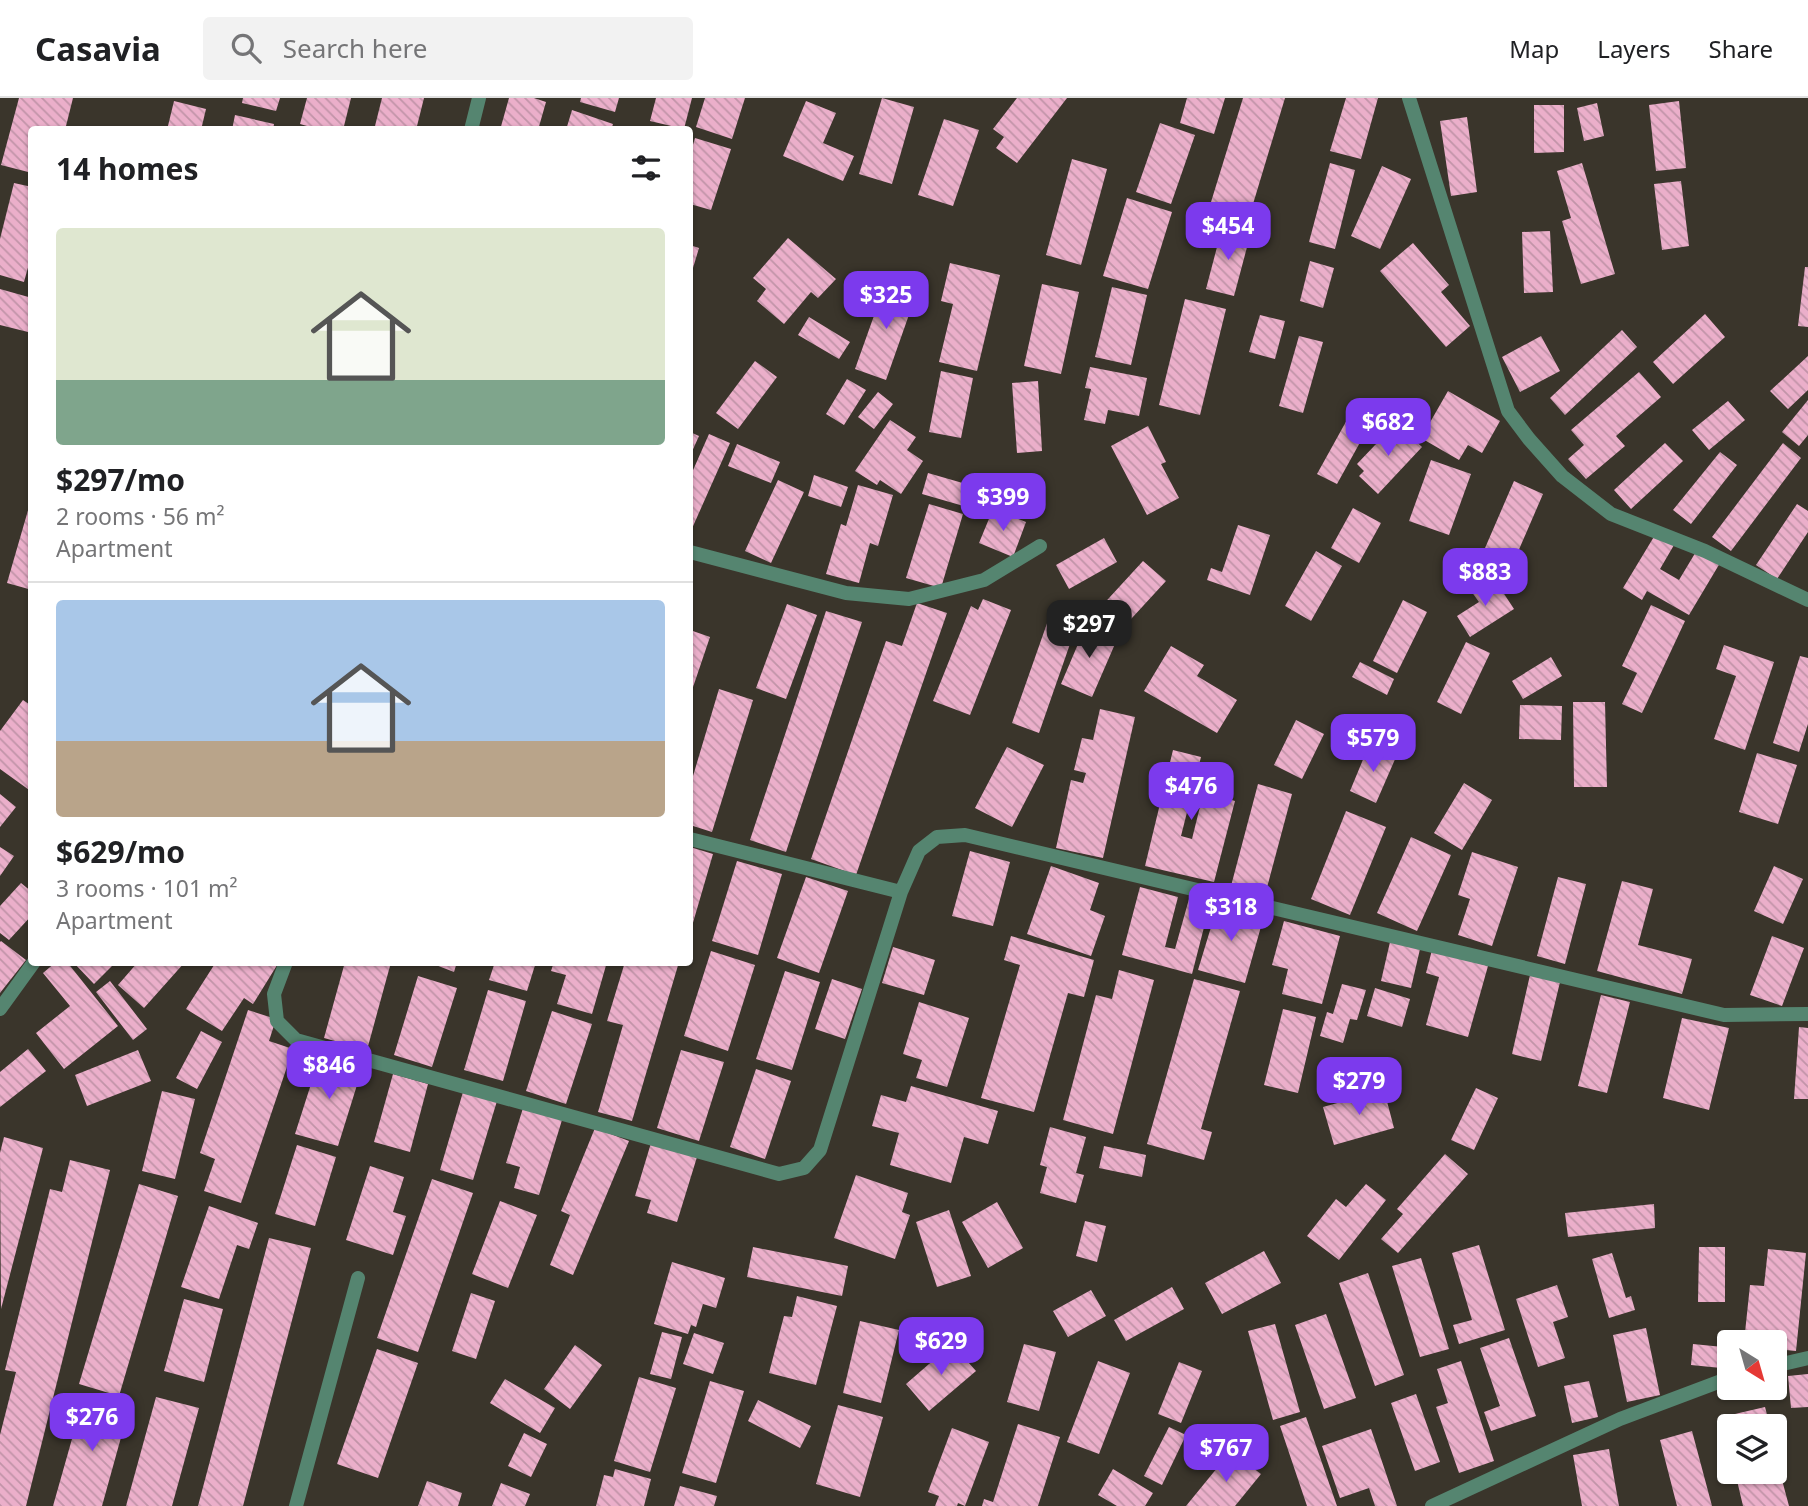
<!DOCTYPE html>
<meta charset="utf-8">
<style>
body{margin:0;font-family:"Noto Sans",sans-serif;background:#f2f2f2;color:#202124;height:100vh;display:flex;flex-direction:column;font-size:26px;white-space:nowrap}
*{box-sizing:border-box;margin:0}
p{font-size:23px;color:#757577}
.icon{flex:none;width:38px;height:38px;fill:none;stroke:currentColor;stroke-width:2;stroke-linecap:round;stroke-linejoin:round}
.map{position:relative;flex:1;overflow:hidden}
.sheet{position:absolute;left:28px;top:28px;width:665px;height:840px;display:flex;flex-direction:column;background:#fff;border-radius:7px;box-shadow:0 2px 5px #0004}
.sheet>*{flex:none}
.needle{width:46px;rotate:143deg}
.controls{position:absolute;left:1717px;top:1232px;display:grid;gap:14px}
.controls a{display:grid;place-items:center;width:70px;height:70px;border-radius:7px;background:#fff;box-shadow:0 2px 5px #0004;font-size:35px}
.price{position:absolute;translate:-50% -60px;padding:0 16px;border-radius:14px;background:#7c3aed;color:#fff;font-size:23px;line-height:46px;filter:drop-shadow(0 2px 4px #0008)}
.price::after{content:'';position:absolute;left:50%;top:42px;width:21px;height:16px;margin-left:-10px;background:inherit;clip-path:polygon(0 0,100% 0,50% 100%)}
.price.current{background:#222;color:#fff}
ul{padding:0;list-style:none}
li{display:grid;align-content:center;gap:14px;height:371px;padding:0 28px}
li+li{border-top:2px solid #e0e0e0}
li span{display:grid;place-items:center;height:217px;border-radius:7px;color:#555}
li>.icon{margin-inline-start:auto}
span .icon{width:126px;height:126px;fill:#fffc;stroke-width:1}
li b{font-size:30px}
h2{display:flex;justify-content:space-between;align-items:center;height:84px;padding:0 28px;font-size:30px}
header{display:flex;align-items:center;gap:42px;box-sizing:border-box;height:98px;padding:0 35px;background:#fff;border-bottom:2px solid #e0e0e0}
header strong{font-size:33px}
nav{display:flex;gap:38px;margin-inline-start:auto;font-size:24px}
.search{width:490px;height:63px;background:#f2f2f2;display:flex;align-items:center;gap:18px;box-sizing:border-box;padding:0 24px;border-radius:7px;color:#757577;font-size:26px}
.map>svg:first-child{display:block}
.building{fill:url(#building-back-hatch)}
.lines{fill:none;stroke-linecap:round;stroke-linejoin:round}
.street{stroke:#558570;stroke-width:14}
</style>
<header>
<strong>Casavia</strong>
<div class="search"><svg class="icon" aria-label="search" viewBox="0 0 24 24"><circle cx="10" cy="10" r="6"/><path d="M15 15l6 6"/></svg>Search here</div>
<nav><a>Map</a><a>Layers</a><a>Share</a></nav>
</header>
<div class="map">
<svg width="1808" height="1408" viewBox="0 0 1808 1408">
<defs>
<pattern id="building-back-hatch" width="6" height="6" patternUnits="userSpaceOnUse" patternTransform="scale(1.75)"><rect width="6" height="6" fill="#ebafca"/><path d="M-1 5l2 2M0 0l6 6M5-1l2 2" fill="none" stroke="#c194a8"/></pattern>
</defs>
<rect width="100%" height="100%" fill="#3a352b"/>
<!-- building -->
<path class="building" d="M19,0h54l-8,32h-33v43l-31,-8z
M243,0h37l-4,13 -34,-8z
M307,0h44l-8,32h-22l-21,-6z
M382,0h42l-8,32h-42z
M509,0h25l12,4 -8,28h-38z
M581,0h38l-4,14 -35,-10z
M656,0h36l-8,31 -34,-8z
M705,0h40l-13,41 -36,-12z
M882,0l32,9 -22,77 -33,-10z
M1017,0h50l-50,65 -21,-15 8,-11 -11,-8z
M1187,0h38l-11,36 -34,-11z
M1243,0h42l-35,116 -39,-12z
M1346,0h32l-17,61 -31,-8z
M174,3l32,8 -5,21h-34z
M806,3l30,12 -13,30 31,13 -11,25 -60,-25z
M1679,3l7,67 -30,3 -7,-66z
M1597,5l7,33 -20,5 -7,-33z
M1534,7h30v47l-30,1z
M572,12l41,14 -2,6h-45z
M235,17l39,9 -1,6h-41z
M1467,19l10,75 -26,4 -11,-75z
M944,21l35,11 -26,76 -35,-11z
M1160,25l35,12 -24,69 -35,-12z
M695,40l36,11 -20,61 -21,-6v-49z
M1072,61l35,10 -26,96 -35,-10z
M1330,65l25,7 -20,79 -26,-7z
M1582,65l33,111 -34,10 -19,-63 9,-3 -14,-47z
M1382,68l29,13 -31,70 -29,-13z
M1681,83l8,65 -27,4 -8,-66z
M14,85l18,4v66l-8,29 -24,-7v-36z
M1127,100l45,14 -24,77 -45,-13z
M1222,130l28,8 -16,60 -28,-7z
M1550,133l3,61 -29,1 -2,-61z
M788,140l48,41 -18,19 -7,-6 -27,32 -27,-23 9,-12 -13,-11z
M1413,145l36,42 -8,7 29,34 -24,21 -66,-76z
M690,147l9,3 -9,30z
M1310,163l24,7 -11,40 -23,-7z
M950,165l50,12 -23,96 -38,-9 14,-58 -12,-3z
M1805,169h3v60l-10,-1z
M886,184l31,10 -31,88 -31,-11z
M1042,186l37,8 -18,82 -37,-8z
M1112,189l35,8 -16,70 -36,-8z
M0,191l32,9v35l-32,-8z
M1185,201l41,10 -26,106 -41,-10z
M1705,216l20,23 -52,47 -20,-22z
M1260,217l25,6 -10,38 -26,-7z
M809,219l41,25 -11,17 -41,-24z
M1622,232l15,17 -72,68 -15,-17z
M1299,238l24,6 -20,71 -24,-7z
M1541,238l19,35 -40,21 -18,-35z
M1808,258v34l-20,19 -18,-18z
M755,263l22,16 -39,52 -22,-16z
M1090,269l57,11 -8,38 -31,-6 -3,14 -21,-4 7,-31 -6,-1z
M941,273l32,7 -12,60 -32,-6z
M1639,274l22,25 -45,39 9,10 -39,33 -18,-20 16,-14 -13,-15z
M847,281l19,11 -22,35 -18,-11z
M1038,283l4,70 -25,2 -5,-70z
M1448,293l52,30 -18,32 -14,-8 -9,15 -38,-22z
M878,294l15,12 -19,25 -16,-12z
M1808,302v35l-9,11 -17,-14z
M1728,303l17,19 -36,30 -17,-20z
M1348,320l20,10 -31,56 -20,-10z
M890,322l26,17 -9,13 16,11 -22,33 -21,-14 -3,5 -22,-14z
M1396,325l26,24 -44,47 -19,-18 5,-5 -7,-7z
M1148,328l18,36 -5,2 18,34 -32,17 -36,-69z
M690,334l9,4 -9,20z
M709,336l21,9 -40,90v-56z
M1665,345l18,18 -52,48 -17,-19z
M1783,345l18,15 -70,93 -19,-14z
M737,346l43,18 -9,21 -43,-17z
M1720,354l17,13 -46,59 -18,-14z
M1431,362l40,14 -22,61 -40,-14z
M928,375l45,13 -6,21 -45,-13z
M814,377l34,12 -7,20 -33,-11z
M778,382l26,12 -33,71 -26,-12z
M1514,383l29,13 -32,74 -29,-13z
M858,387l35,10 -15,51 -8,-3 -11,40 -33,-9 15,-50 5,2z
M31,402l1,1v89l-25,-7z
M929,406l34,10 -22,74 -35,-10z
M1797,406l11,7v21l-31,47 -21,-14z
M1353,410l28,15 -22,40 -28,-15z
M993,411l33,13 -13,35 -34,-14z
M1238,427l32,10 -20,60 -43,-15 4,-12 11,4z
M1655,437l19,10 -14,24 19,11 18,-30 23,13 -31,52 -42,-24 -5,9 -19,-12z
M1104,440l13,24 -48,27 -13,-24z
M1316,453l26,15 -31,55 -26,-15z
M1143,463l23,20 -46,50 -22,-21z
M1493,479l21,32 -44,28 -13,-21 22,-14 -8,-11z
M983,501l28,11 -41,105 -37,-14 38,-95 7,4z
M1403,502l24,12 -30,61 -24,-12z
M917,505l30,10 -91,262 -45,-16 75,-218 16,5z
M787,506l30,11 -31,84 -30,-11z
M1651,507l34,16 -43,92 -20,-9 15,-31 -15,-7z
M826,513l36,11 -76,230 -36,-12z
M1051,514l27,9 -39,112 -27,-10z
M1087,525l31,14 -26,60 -31,-13z
M690,532l20,7 -20,59z
M1466,544l24,11 -29,61 -24,-12z
M1724,547l50,17 -29,88 -31,-11 22,-63 -20,-7z
M1171,548l33,19 -7,11 40,24 -20,33 -73,-42z
M1800,558l8,2v66l-9,28 -26,-9z
M1551,559l11,19 -39,23 -11,-18z
M1360,564l34,17 -7,16 -35,-18z
M719,591l34,11 -41,132 -22,-7v-39z
M23,602l9,6v86l-32,-23v-38z
M1573,604h32l2,85h-33z
M1520,607l42,1 -1,34 -42,-1z
M1100,611l35,8 -32,141 -47,-10 15,-68 12,3 3,-10 -12,-3 8,-32 11,2z
M1296,622l28,14 -22,45 -28,-14z
M1369,647l27,12 -20,46 -26,-12z
M1007,649l37,18 -32,62 -37,-19z
M1173,652l28,7 -20,79 11,3 18,-73 19,5 -7,26 13,4 -21,81 -69,-16z
M1757,655l40,12 -19,59 -39,-12z
M1464,685l28,17 -30,50 -28,-17z
M1258,686l34,10 -27,101 -34,-9z
M0,696l16,13 -16,20z
M1346,713l40,16 -36,88 -39,-16z
M1411,739l40,18 -34,76 -40,-18z
M0,749l14,9 -14,20z
M690,749l23,7 -23,79z
M970,753l40,11 -17,64 -41,-10z
M1472,754l46,15 -26,79 -34,-11 12,-36 -12,-4z
M737,763l45,13 -24,81 -46,-14z
M1051,768l48,17 -9,27 15,6 -14,40 -64,-22z
M1774,768l29,13 -20,45 -29,-13z
M806,779l42,14 -29,82 -42,-15z
M1558,779l28,7 -21,80 -28,-8z
M1622,783l31,8 -15,56 54,14 -10,35 -85,-23z
M21,785l11,9v23l-23,25 -9,-7v-27z
M1140,789l38,10 -13,50 10,2 14,-50 21,5 -18,70 -70,-19z
M1218,806l46,12 -19,67 -47,-13z
M1284,823l56,15 -18,68 -40,-10 6,-25 -16,-4z
M1011,838l83,24 -10,37 -16,-4 -34,119 -53,-14 39,-133 -16,-5z
M1772,838l32,12 -22,58 -32,-11z
M1,843l25,19 -26,33v-51z
M1390,844l30,7 -9,39 -30,-7z
M893,849l42,13 -11,35 -42,-12z
M1432,852l56,16 -20,71 -42,-12 13,-48 -13,-4z
M711,853l44,14 -27,86 -44,-15z
M56,864h11l51,64 -54,43 -28,-36 34,-27 -27,-33z
M73,864h43l-22,22z
M138,864h47l-41,46 -26,-23z
M216,864h63l-26,42 -9,-6 -22,33 -36,-22z
M345,864h34l11,4 -23,84 -43,-12z
M428,864h29l-3,10z
M495,864h41l-9,29 -38,-11z
M554,864h53l-15,52 -35,-10 9,-29 -15,-4z
M625,864h54l-47,159 -34,-9 25,-87 -16,-4z
M1119,872l35,10 -41,154 -50,-14 33,-125 16,4z
M785,873l35,11 -28,88 -36,-11z
M1530,877l30,7 -19,79 -29,-7z
M418,878l39,12 -25,79 -38,-12z
M832,881l30,10 -17,50 -30,-10z
M1194,881l46,12 -39,138 11,3 -8,28 -57,-16z
M110,883l37,48 -14,11 -37,-48z
M1342,886l24,6 -9,30 -7,-1 -7,24 -23,-7 7,-24 6,2z
M1375,890l35,11 -8,28 -35,-11z
M488,892l38,11 -23,80 -39,-11z
M1601,897l29,7 -23,91 -29,-7z
M919,904l50,16 -22,69 -31,-9 6,-18 -19,-6z
M1283,911l33,8 -18,76 -34,-8z
M248,912l28,9 -7,22 24,8 -52,154 -37,-12 11,-32 -15,-6z
M552,913l40,13 -26,80 -40,-13z
M1682,920l47,10 -20,82 -46,-12z
M1799,929l9,1v71h-14z
M201,933l21,11 -25,47 -21,-11z
M28,951l18,22 -46,36v-35z
M138,952l13,31 -64,25 -12,-31z
M681,952l43,12 -25,79 -42,-13z
M320,958l42,13 -24,77 -43,-12z
M756,971l35,12 -26,78 -35,-12z
M393,976l35,10 -18,68 -36,-10z
M911,988l87,25 -10,33 -24,-7 -13,46 -61,-18 9,-32 -27,-7 9,-31 25,7z
M1476,990l22,10 -24,52 -23,-10z
M1384,992l10,38 -60,17 -11,-38z
M162,993l33,8 -20,80 -33,-8z
M463,994l34,9 -24,79 -33,-10z
M523,1010l39,12 -23,75 -25,-7 6,-21 -14,-4z
M1050,1029l36,10 -10,36 8,2 -8,28 -36,-10 7,-26 -7,-2z
M595,1030l34,13 -56,134 -23,-10 20,-50 -9,-4z
M4,1039l39,11 -42,161 -1,-156z
M651,1045l46,14 -20,65 -30,-9 4,-13 -16,-4z
M297,1047l39,12 -21,69 -40,-12z
M1104,1048l42,9 -4,22 -43,-9z
M1445,1056l23,20 -70,79 -17,-14 22,-25 -6,-5z
M70,1062l40,10 -84,336h-26v-71l16,-63 -11,-2 45,-181 12,3z
M370,1068l34,11 -11,35 13,4 -13,39 -47,-15z
M856,1077l52,18 -6,19 8,3 -15,44 -61,-21z
M432,1081l41,14 -55,159 -41,-14z
M139,1086l39,12 -59,200 -40,-12z
M1366,1086l20,16 -47,60 -32,-24 29,-37 10,8z
M500,1103l37,14 -29,73 -36,-14z
M997,1104l26,46 -35,20 -26,-46z
M1654,1106l1,24 -87,9 -3,-24z
M209,1108l49,17 -9,26 -12,-4 -18,54 -38,-12z
M949,1112l22,66 -34,11 -21,-65z
M1085,1123l21,5 -9,36 -21,-6z
M269,1140l42,10 -68,258h-45z
M1479,1147l26,85 -46,14 -6,-19 19,-5 -20,-67z
M753,1149l95,19 -6,30 -95,-19z
M1699,1149h26v55h-27z
M1768,1151l38,4 -10,98 -22,-2v-7h-30l6,-57 14,1z
M1264,1153l17,32 -59,31 -17,-31z
M1612,1155l14,45 5,-2 4,14 -26,8 -17,-59z
M1421,1160l28,91 -29,8 -28,-91z
M672,1164l53,16 -9,30 -13,-4 -7,23 -5,-2 -3,9 -34,-10z
M1368,1175l36,102 -29,11 -36,-103z
M1557,1187l11,32 -15,5 12,36 -27,9 -22,-68z
M1172,1189l12,22 -58,32 -12,-21z
M1091,1192l15,26 -38,21 -15,-26z
M471,1195l24,8 -19,58 -24,-8z
M797,1198l40,10 -21,79 -47,-12 15,-57 8,1z
M184,1201l39,10 -19,73 -40,-11z
M1326,1216l30,84 -32,11 -29,-84z
M860,1223l39,9 -18,73 -38,-10z
M1275,1226l25,88 -27,8 -25,-89z
M1646,1230l14,67 -33,7 -14,-67z
M662,1234l20,5 -11,42 -21,-5z
M694,1235l30,10 -11,31 -30,-10z
M1509,1240l27,78 -45,15 -7,-19 16,-6 -20,-58z
M952,1246l24,27 -47,40 -23,-27z
M1024,1246l32,8 -17,59 -32,-9z
M1693,1246l30,3 -2,21 -30,-3z
M575,1247l27,20 -32,44 -26,-20z
M377,1251l41,14 -40,115 -41,-14z
M1098,1263l32,12 -31,81 -32,-12z
M1461,1263l33,100 -35,12 -23,-66 12,-4 -11,-34z
M1179,1264l23,9 -21,52 -23,-9z
M1808,1276v33l-17,1 -3,-32z
M639,1279l37,11 -26,84 -36,-11z
M505,1281l50,29 -15,25 -50,-30z
M710,1283l34,10 -28,92 -34,-10z
M1589,1283l9,36 -26,6 -8,-37z
M85,1295l45,12 -28,101h-49z
M1416,1296l24,68 -25,9 -24,-68z
M156,1299l43,11 -27,98h-46z
M758,1302l53,26 -11,22 -52,-27z
M838,1307l45,12 -23,80 -44,-13z
M1765,1309l5,19h-41l-1,16 -6,-25z
M1306,1319l31,89h-30l-27,-80z
M1018,1326l42,13 -22,69h-56l2,-7 9,3z
M1169,1329l17,8 -24,50 -18,-9z
M952,1330l37,14 -24,64 -7,-3 -1,3h-22l4,-10 -11,-4z
M1371,1331l26,77h-22l-6,-18 -29,10 -18,-52z
M1692,1333l20,75h-35l-17,-66z
M524,1335l23,11 -16,33 -23,-11z
M1609,1351l10,57h-37l-9,-51z
M1774,1352l15,56h-46l-8,-34h39z
M1231,1353l30,23 -26,32h-49z
M615,1371l36,10 -7,27h-48l8,-31 9,2z
M1113,1371l40,24 -8,13h-28l-19,-11z
M427,1383l35,12 -4,13h-40z
M501,1385l29,11 -5,12h-33z
M680,1388l37,10 -3,10h-40z"/>
<g class="lines">
<!-- street -->
<path class="street" d="M1409,0l99,313 21,28 33,37 49,38 94,37 103,49
M471,32l8,-32
M690,454l156,41 63,6 75,-19 56,-34
M690,741l211,53
M286,864l-12,32 3,27 19,19 483,134 25,-6 16,-18 81,-258 18,-41 18,-14 28,-2 759,180 84,-1
M0,911l34,-47
M1774,1268l34,-8
M296,1408l62,-228
M1432,1408l188,-87 109,-41"/>
</g>
</svg>
<div class="controls">
<a><svg class="needle" viewBox="-14 -14 28 28"><path d="M0-13l5 13h-10z" fill="#e53935"/><path d="M0 13l5-13h-10z" fill="#757577"/></svg></a>
<a><svg class="icon" aria-label="layers" viewBox="0 0 24 24"><path d="M12 4l9 5-9 5-9-5zM3 14l9 5 9-5"/></svg></a>
</div>
<b class="price" style="left:1228px;top:164px">$454</b>
<b class="price" style="left:886px;top:233px">$325</b>
<b class="price" style="left:1388px;top:360px">$682</b>
<b class="price" style="left:1003px;top:435px">$399</b>
<b class="price" style="left:1485px;top:510px">$883</b>
<b class="price current" style="left:1089px;top:562px">$297</b>
<b class="price" style="left:1373px;top:676px">$579</b>
<b class="price" style="left:1191px;top:724px">$476</b>
<b class="price" style="left:1231px;top:845px">$318</b>
<b class="price" style="left:329px;top:1003px">$846</b>
<b class="price" style="left:1359px;top:1019px">$279</b>
<b class="price" style="left:941px;top:1279px">$629</b>
<b class="price" style="left:92px;top:1355px">$276</b>
<b class="price" style="left:1226px;top:1386px">$767</b>
<section class="sheet">
<h2>14 homes<svg class="icon" aria-label="filters" viewBox="0 0 24 24"><path d="M4 7h16M4 17h16"/><circle cx="9" cy="7" r="2"/><circle cx="15" cy="17" r="2"/></svg></h2>
<ul>
<li><span style="background:linear-gradient(#dfe7d0 70%,#7fa58c 0)"><svg class="icon" aria-label="home" viewBox="0 0 24 24"><path d="M3 11l9-7 9 7M6 9v11h12V9"/></svg></span><div><b>$297/mo</b><p>2 rooms · 56 m²</p><p>Apartment</p></div></li>
<li><span style="background:linear-gradient(#a9c7e8 65%,#b9a48a 0)"><svg class="icon" aria-label="home" viewBox="0 0 24 24"><path d="M3 11l9-7 9 7M6 9v11h12V9"/></svg></span><div><b>$629/mo</b><p>3 rooms · 101 m²</p><p>Apartment</p></div></li>
</ul>
</section>
</div>
